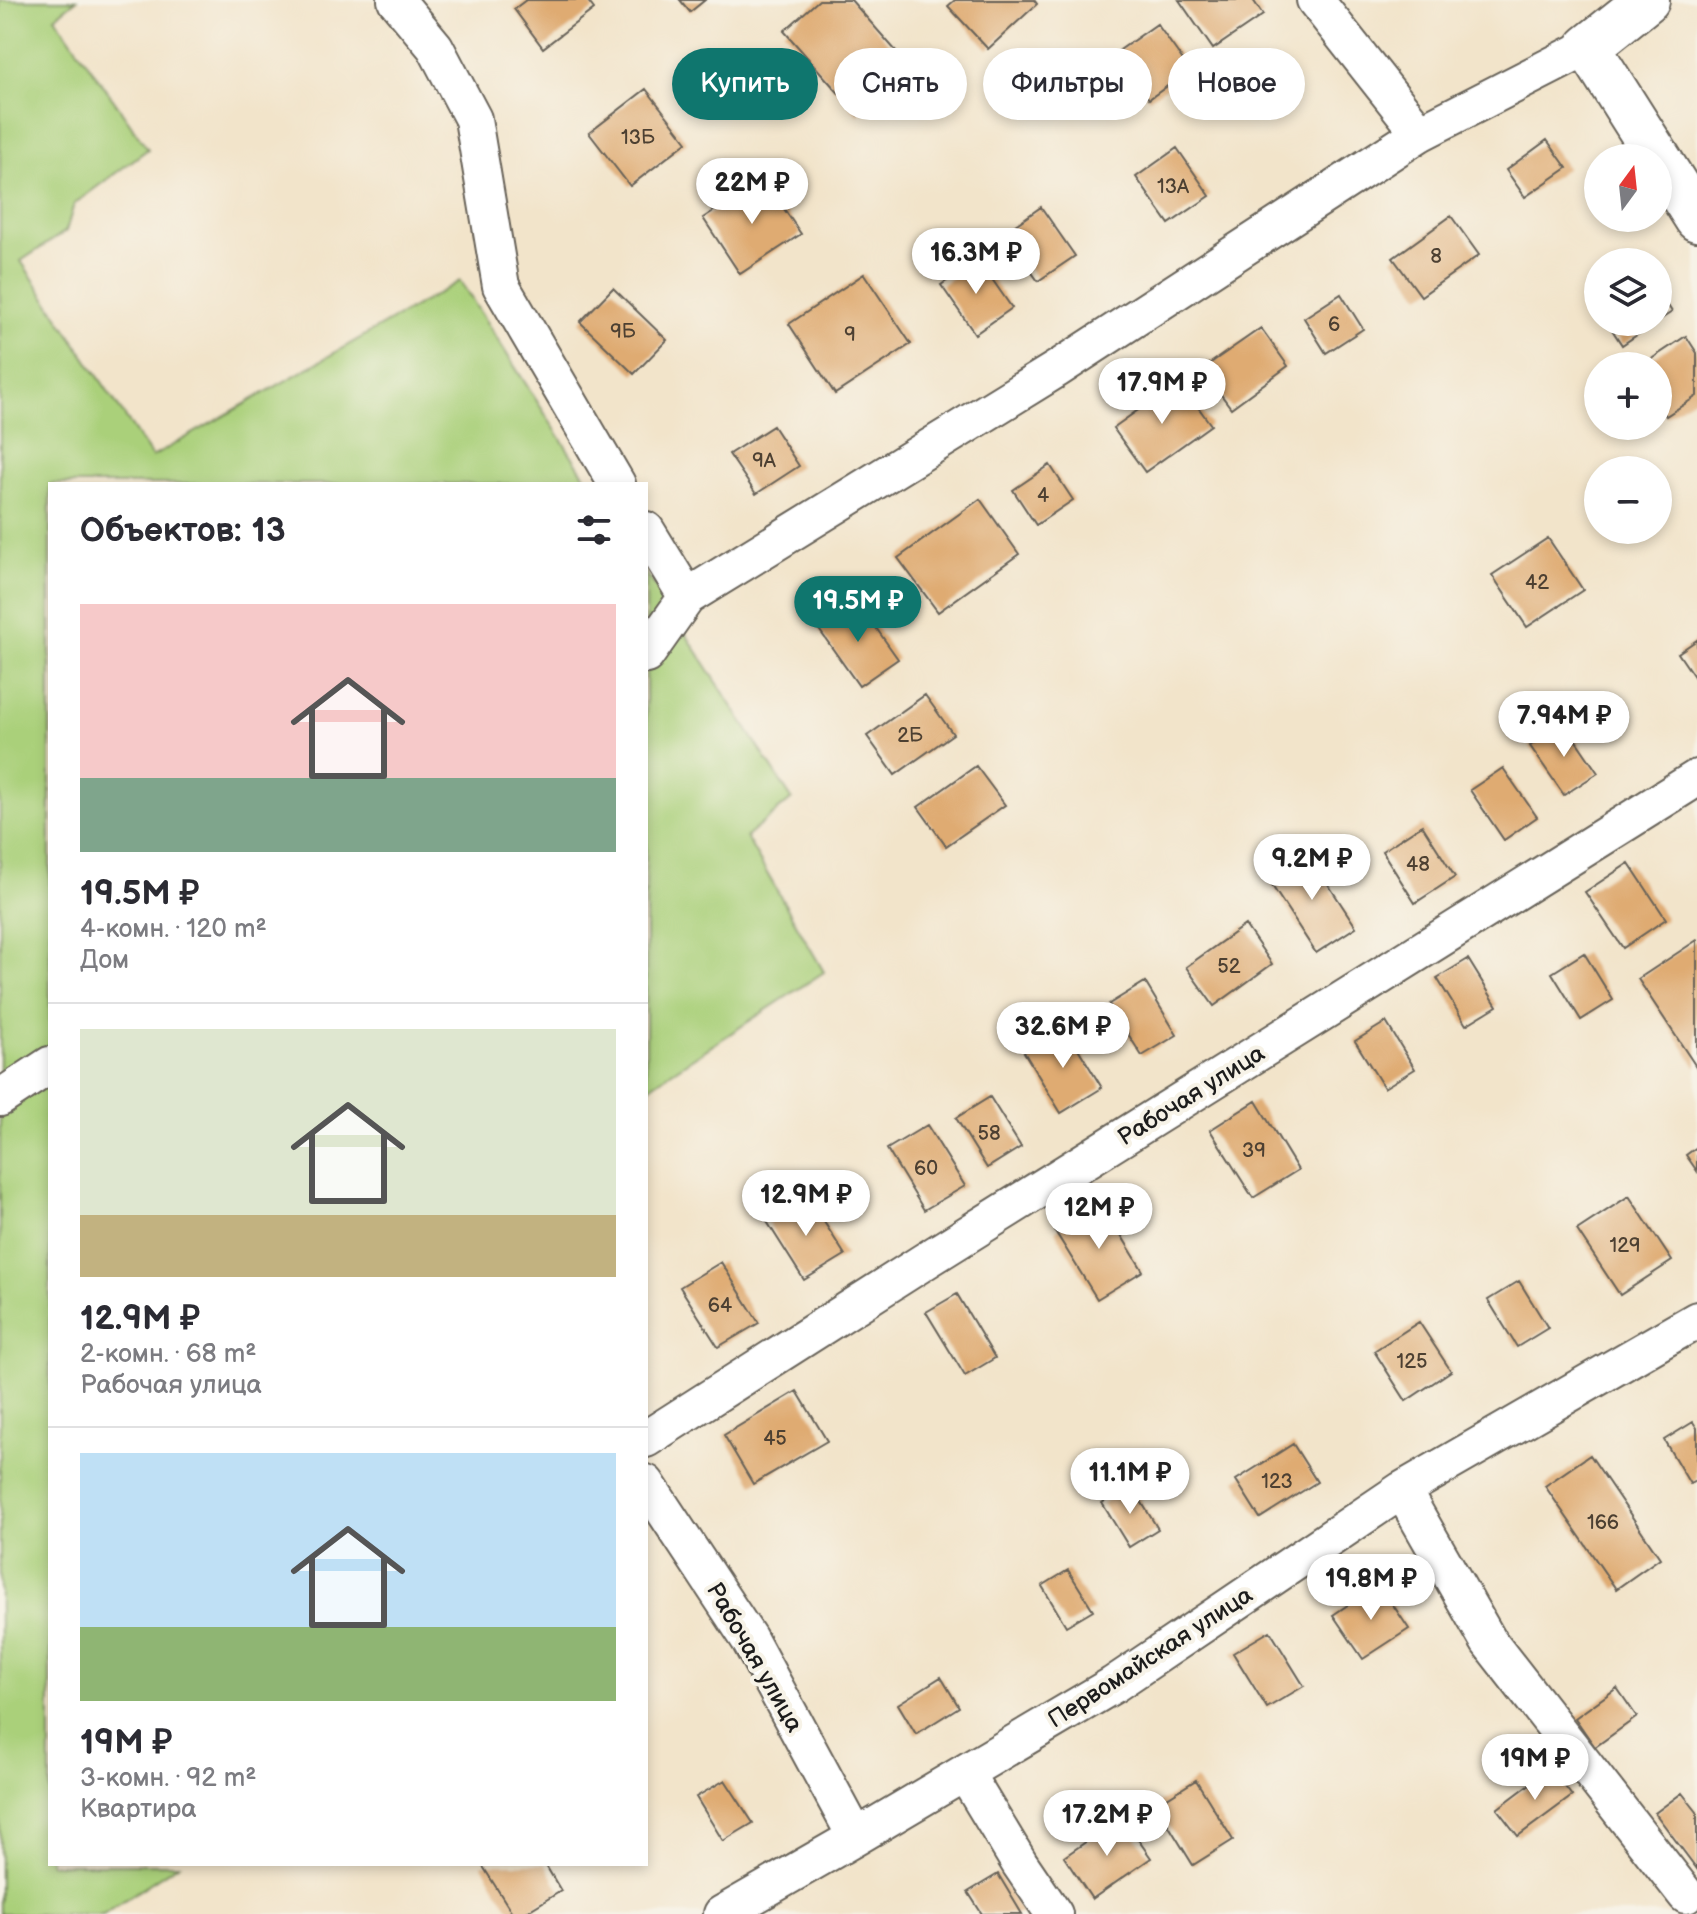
<!DOCTYPE html>
<html lang="ru">
<meta charset="utf-8">
<style>
body{margin:0;font-family:"Balsamiq Sans",sans-serif;background:#f7f7f7;color:#2b2b33;height:100vh;display:flex;flex-direction:column;font-size:30px;white-space:nowrap}
*{box-sizing:border-box;margin:0}
p{font-size:26px;color:#7c7c81}
.icon{flex:none;width:44px;height:44px;fill:none;stroke:currentColor;stroke-width:2;stroke-linecap:round;stroke-linejoin:round}
.map{position:relative;flex:1;overflow:hidden}
.panel{position:absolute;left:48px;top:482px;width:600px;height:1384px;display:flex;flex-direction:column;background:#fff;border-radius:0px;box-shadow:0 4px 12px #0003}
.panel>*{flex:none}
.top-card{position:absolute;left:672px;top:48px;width:760px;height:72px;display:flex;gap:16px}
.needle{width:52px;rotate:15deg}
.tools{position:absolute;left:1584px;top:144px;display:grid;gap:16px}
.tools a{display:grid;place-items:center;width:88px;height:88px;border-radius:50%;background:#fff;box-shadow:0 4px 12px #0003;font-size:40px}
.price{position:absolute;translate:-50% -68px;padding:0 18px;border-radius:28px;background:#fff;color:#222;font-size:26px;line-height:52px;filter:drop-shadow(0 2px 4px #0008)}
.price::after{content:'';position:absolute;left:50%;top:48px;width:24px;height:18px;margin-left:-12px;background:inherit;clip-path:polygon(0 0,100% 0,50% 100%)}
.price.on{background:#0f766e;color:#fff}
ul{padding:0;list-style:none}
li{display:grid;align-content:center;gap:16px;height:424px;padding:0 32px}
li+li{border-top:2px solid #e1e1e2}
li span{display:grid;place-items:center;height:248px;border-radius:0px;color:#555}
li>.icon{margin-inline-start:auto}
span .icon{width:144px;height:144px;fill:#fffc;stroke-width:1}
li b{font-size:34px}
h2{display:flex;justify-content:space-between;align-items:center;height:96px;padding:0 32px;font-size:34px}
.chip{padding:0 28px;border-radius:36px;background:#fff;box-shadow:0 4px 12px #0003;font-size:28px;line-height:72px}
.chip.on{background:#0f766e;color:#fff}
.map>svg:first-child{display:block}
.green{fill:#aad07a;stroke:#63764b;stroke-width:2}
.building{fill:#dfab72}
.lines{fill:none;stroke-linecap:round;stroke-linejoin:round}
.minor-casing{stroke:#676259;stroke-width:40}
.tertiary-casing{stroke:#676259;stroke-width:48}
.minor{stroke:#fff;stroke-width:36}
.tertiary{stroke:#fff;stroke-width:44}
.labels{text-anchor:middle;stroke-width:8;stroke-linejoin:round;paint-order:stroke}
.number-label{font-size:20px;fill:#4d4032}
.street-label{font-size:24px;fill:#1c1c1c;stroke:#f7f3e8}
</style>
<div class="map">
<svg width="1697" height="1914" viewBox="0 0 1697 1914">
<rect width="100%" height="100%" fill="#f7f3e8"/>
<filter id="ink" filterUnits="userSpaceOnUse"><feTurbulence type="fractalNoise" baseFrequency=".0125" numOctaves="2"/><feDisplacementMap in="SourceGraphic" scale="16" xChannelSelector="R" yChannelSelector="G"/><feConvolveMatrix kernelMatrix="1 2 1 2 8 2 1 2 1" color-interpolation-filters="sRGB"/></filter>
<filter id="wash" filterUnits="userSpaceOnUse"><feTurbulence type="fractalNoise" baseFrequency=".006" numOctaves="4" result="noise"/><feDisplacementMap in="SourceGraphic" scale="32" xChannelSelector="R" yChannelSelector="G"/><feGaussianBlur stdDeviation="1.8" result="paint"/><feColorMatrix in="noise" values="0 0 0 0 0 0 0 0 0 0 0 0 0 0 0 0 0 1.4 0 .05"/><feComposite in="paint" operator="in"/></filter>
<g filter="url(#wash)">
<rect width="100%" height="100%" fill="#f2e4ca"/>
<!-- green -->
<path class="green" d="M0,0h76l-21,17 93,132 -74,55 -8,27 -45,30 131,196 308,-176 130,203h-540v1380h129l-76,50h-103z
M646,572l146,227 -46,38 78,135 -178,117z"/>
<g id="blocks">
<!-- building -->
<path class="building" d="M526,0h61l7,9 -51,39 -29,-39z
M680,0h25l-15,12z
M819,0h32l60,68 -53,47 -74,-84z
M955,0h79l3,4 -49,45 -40,-43z
M1179,0h74l10,15 -50,34z
M1157,24l33,46 -41,29 -32,-47z
M646,89l41,53 -57,44 -41,-53z
M1547,140l20,28 -42,29 -19,-27z
M1177,148l33,48 -41,28 -33,-47z
M763,178l38,56 -61,40 -37,-56z
M1041,207l34,49 -37,25 -34,-48z
M1451,216l28,39 -58,41 -28,-38z
M978,259l34,49 -37,26 -34,-49z
M864,274l47,70 -76,50 -46,-70z
M613,288l54,52 -33,34 -54,-52z
M1658,290l14,22 -14,9z
M1341,294l22,35 -37,24 -22,-35z
M1607,322h49l-34,23z
M1261,328l27,38 -57,42 -29,-39z
M1686,336l11,17v43l-31,20 -8,-13v-37h-17z
M1179,381l32,44 -66,47 -32,-44z
M773,426l26,40 -43,28 -27,-40z
M1050,465l23,35 -37,25 -23,-35z
M980,499l39,55 -81,58 -40,-54z
M1548,538l35,52 -56,37 -35,-52z
M857,601l41,58 -39,27 -41,-58z
M1697,640v41l-19,-28z
M925,695l28,39 -58,41 -28,-39z
M1564,723l34,50 -34,22 -34,-49z
M976,766l29,39 -59,41 -28,-39z
M1503,768l34,49 -33,23 -34,-50z
M1422,825l33,52 -40,26 -33,-52z
M1307,852l49,75 -40,26 -49,-75z
M1629,863l37,56 -43,29 -38,-56z
M1245,925l27,39 -58,42 -28,-39z
M1697,940v128l-59,-89z
M1584,953l29,47 -32,20 -29,-47z
M1468,959l29,47 -31,19 -29,-47z
M1145,982l32,53 -35,21 -33,-52z
M1386,1022l29,47 -31,19 -29,-47z
M1065,1027l37,61 -41,25 -37,-61z
M990,1097l31,50 -34,21 -31,-50z
M1256,1101l42,69 -45,28 -43,-68z
M927,1125l38,61 -41,24 -37,-61z
M1697,1147v24l-11,-16z
M807,1195l38,60 -41,25 -38,-60z
M1629,1196l43,65 -52,34 -43,-65z
M1101,1202l42,69 -46,28 -42,-68z
M721,1262l38,61 -41,24 -38,-60z
M1519,1281l29,47 -31,19 -29,-47z
M957,1294l38,64 -30,18 -39,-64z
M1419,1322l32,49 -45,30 -32,-50z
M797,1391l30,50 -74,43 -29,-49z
M1693,1422l4,6v52l-7,4 -26,-44z
M1293,1444l24,38 -57,36 -24,-38z
M1590,1455l70,103 -44,31 -71,-103z
M1131,1485l27,44 -29,18 -27,-44z
M1068,1570l25,40 -27,16 -24,-40z
M1379,1584l30,45 -46,30 -30,-44z
M1270,1631l34,55 -37,22 -34,-55z
M941,1677l18,30 -43,27 -18,-30z
M1617,1688l20,29 -42,30 -20,-29z
M1551,1768l21,28 -54,40 -21,-27z
M725,1780l28,43 -30,18 -27,-44z
M1196,1780l37,60 -40,25 -37,-60z
M1682,1793l15,19v57l-42,-56z
M1122,1817l29,41 -59,41 -28,-42z
M484,1864h61l16,27 -38,23h-10l-31,-49z
M998,1874l24,40h-40l-14,-22z"/>
</g>
</g>
<g filter="url(#ink)">
<use href="#blocks" fill-opacity="0" stroke="#676259" stroke-width="2"/>
<g class="lines">
<defs>
<path id="minor" d="M396,0l39,47 38,72 28,167 116,198
M1315,0l105,133
M646,530l41,67 370,-228 363,-236 168,-86
M646,655l41,-58
M0,1098l50,-33
M646,1439l279,-178 772,-483
M646,1483l103,156 107,198
M1402,1490l87,152 197,253
M965,1773l55,91 34,50
M722,1914l134,-77 257,-152 289,-195 295,-170"/>
<path id="tertiary" d="M1647,0l-59,47 109,172"/>
</defs>
<!-- minor casing -->
<use href="#minor" class="minor-casing"/>
<!-- tertiary casing -->
<use href="#tertiary" class="tertiary-casing"/>
<!-- minor -->
<use href="#minor" class="minor"/>
<!-- tertiary -->
<use href="#tertiary" class="tertiary"/>
</g>
</g>
<g class="labels">
<!-- number labels -->
<g class="number-label">
<text x="638" y="144">13Б</text>
<text x="1173" y="193">13А</text>
<text x="1436" y="263">8</text>
<text x="1334" y="331">6</text>
<text x="623" y="338">9Б</text>
<text x="850" y="341">9</text>
<text x="764" y="467">9А</text>
<text x="1043" y="502">4</text>
<text x="1537" y="589">42</text>
<text x="910" y="742">2Б</text>
<text x="1418" y="871">48</text>
<text x="1229" y="973">52</text>
<text x="989" y="1140">58</text>
<text x="1254" y="1157">39</text>
<text x="926" y="1175">60</text>
<text x="1625" y="1252">129</text>
<text x="720" y="1312">64</text>
<text x="1412" y="1368">125</text>
<text x="775" y="1445">45</text>
<text x="1277" y="1488">123</text>
<text x="1603" y="1529">166</text>
</g>
<!-- street labels -->
<g class="street-label">
<text transform="translate(1191 1095) rotate(-32)" y="8">Рабочая улица</text>
<text transform="translate(755 1657) rotate(60)" y="8">Рабочая улица</text>
<text transform="translate(1150 1657) rotate(-33)" y="8">Первомайская улица</text>
</g>
</g>
</svg>
<div class="tools">
<a><svg class="needle" viewBox="-14 -14 28 28"><path d="M0-13l5 13h-10z" fill="#e53935"/><path d="M0 13l5-13h-10z" fill="#7c7c81"/></svg></a>
<a><svg class="icon" aria-label="layers" viewBox="0 0 24 24"><path d="M12 4l9 5-9 5-9-5zM3 14l9 5 9-5"/></svg></a>
<a>+</a>
<a>−</a>
</div>
<b class="price" style="left:752px;top:226px">22M ₽</b>
<b class="price" style="left:976px;top:296px">16.3M ₽</b>
<b class="price" style="left:1162px;top:426px">17.9M ₽</b>
<b class="price on" style="left:858px;top:644px">19.5M ₽</b>
<b class="price" style="left:1564px;top:759px">7.94M ₽</b>
<b class="price" style="left:1312px;top:902px">9.2M ₽</b>
<b class="price" style="left:1063px;top:1070px">32.6M ₽</b>
<b class="price" style="left:806px;top:1238px">12.9M ₽</b>
<b class="price" style="left:1099px;top:1251px">12M ₽</b>
<b class="price" style="left:1130px;top:1516px">11.1M ₽</b>
<b class="price" style="left:1371px;top:1622px">19.8M ₽</b>
<b class="price" style="left:1535px;top:1802px">19M ₽</b>
<b class="price" style="left:1107px;top:1858px">17.2M ₽</b>
<div class="top-card">
<a class="chip on">Купить</a>
<a class="chip">Снять</a>
<a class="chip">Фильтры</a>
<a class="chip">Новое</a>
</div>
<section class="panel">
<h2>Объектов: 13<svg class="icon" aria-label="filters" viewBox="0 0 24 24"><path d="M4 7h16M4 17h16"/><circle cx="9" cy="7" r="2"/><circle cx="15" cy="17" r="2"/></svg></h2>
<ul>
<li><span style="background:linear-gradient(#f6c9c9 70%,#7fa58c 0)"><svg class="icon" aria-label="home" viewBox="0 0 24 24"><path d="M3 11l9-7 9 7M6 9v11h12V9"/></svg></span><div><b>19.5M ₽</b><p>4-комн. · 120 m²</p><p>Дом</p></div></li>
<li><span style="background:linear-gradient(#dfe7d0 75%,#c2b280 0)"><svg class="icon" aria-label="home" viewBox="0 0 24 24"><path d="M3 11l9-7 9 7M6 9v11h12V9"/></svg></span><div><b>12.9M ₽</b><p>2-комн. · 68 m²</p><p>Рабочая улица</p></div></li>
<li><span style="background:linear-gradient(#bfe0f5 70%,#8fb573 0)"><svg class="icon" aria-label="home" viewBox="0 0 24 24"><path d="M3 11l9-7 9 7M6 9v11h12V9"/></svg></span><div><b>19M ₽</b><p>3-комн. · 92 m²</p><p>Квартира</p></div></li>
</ul>
</section>
</div>
